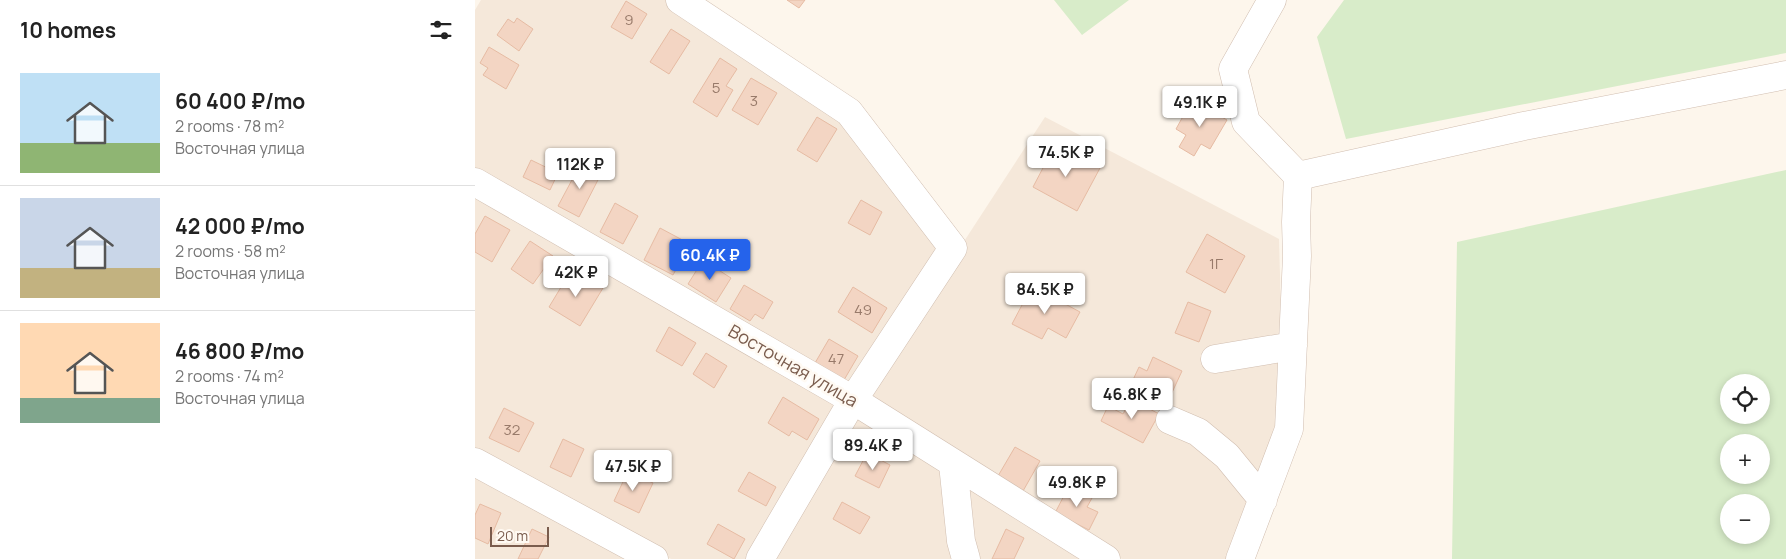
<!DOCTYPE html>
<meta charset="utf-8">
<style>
body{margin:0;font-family:Manrope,sans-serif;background:#f2f2f2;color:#222;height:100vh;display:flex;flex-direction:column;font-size:19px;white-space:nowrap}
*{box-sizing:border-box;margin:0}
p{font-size:16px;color:#767676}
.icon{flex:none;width:28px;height:28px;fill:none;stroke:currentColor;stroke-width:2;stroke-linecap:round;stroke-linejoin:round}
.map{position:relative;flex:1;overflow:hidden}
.side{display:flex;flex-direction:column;background:#fff;width:475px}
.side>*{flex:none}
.buttons{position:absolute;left:1245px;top:374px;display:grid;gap:10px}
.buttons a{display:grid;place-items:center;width:50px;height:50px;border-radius:50%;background:#fff;box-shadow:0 2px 8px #0003;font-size:25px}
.scale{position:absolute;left:15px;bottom:12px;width:59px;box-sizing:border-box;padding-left:5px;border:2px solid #7a5c4d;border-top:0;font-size:14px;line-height:18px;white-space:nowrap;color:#7a5c4d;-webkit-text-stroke:4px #fffaf3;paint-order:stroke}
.price{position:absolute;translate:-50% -42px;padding:0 11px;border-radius:5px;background:#fff;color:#222;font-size:16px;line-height:32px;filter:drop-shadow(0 1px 2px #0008)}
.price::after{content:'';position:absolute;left:50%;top:30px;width:15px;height:11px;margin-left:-8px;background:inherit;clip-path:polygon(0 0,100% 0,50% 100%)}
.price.selected{background:#2563eb;color:#fff}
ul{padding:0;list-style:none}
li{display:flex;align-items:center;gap:15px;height:125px;padding:0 20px}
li+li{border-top:1px solid #e0e0e0}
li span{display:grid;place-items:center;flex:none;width:140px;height:100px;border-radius:0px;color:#555}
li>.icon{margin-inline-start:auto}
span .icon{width:60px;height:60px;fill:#fffc;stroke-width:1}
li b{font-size:21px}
h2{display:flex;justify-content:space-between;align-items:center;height:60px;padding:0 20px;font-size:21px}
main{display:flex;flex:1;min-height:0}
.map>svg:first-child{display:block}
.residential{fill:#f5e8da}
.green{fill:#d8ecc9;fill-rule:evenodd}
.building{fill:#f3d5c3;stroke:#e6bba3}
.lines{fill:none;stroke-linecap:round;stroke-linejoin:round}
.minor-casing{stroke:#d1beb0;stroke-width:29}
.minor{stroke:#fff;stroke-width:28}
.labels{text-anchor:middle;stroke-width:5;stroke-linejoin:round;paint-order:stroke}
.number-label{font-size:15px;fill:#987a6a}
.street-label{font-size:18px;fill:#7a5c4d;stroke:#fffaf3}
</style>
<main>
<section class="side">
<h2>10 homes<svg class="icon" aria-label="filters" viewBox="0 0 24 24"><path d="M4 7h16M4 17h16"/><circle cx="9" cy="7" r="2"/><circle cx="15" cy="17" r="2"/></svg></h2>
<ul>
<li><span style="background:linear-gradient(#bfe0f5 70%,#8fb573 0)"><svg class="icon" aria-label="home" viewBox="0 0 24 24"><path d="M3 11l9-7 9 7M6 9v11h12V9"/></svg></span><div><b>60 400 ₽/mo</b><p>2 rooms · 78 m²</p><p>Восточная улица</p></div></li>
<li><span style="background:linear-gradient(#c9d6e8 70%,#c2b280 0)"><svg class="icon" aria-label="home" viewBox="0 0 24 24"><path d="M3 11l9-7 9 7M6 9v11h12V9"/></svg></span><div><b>42 000 ₽/mo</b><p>2 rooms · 58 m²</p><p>Восточная улица</p></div></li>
<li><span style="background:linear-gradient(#ffd9b3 75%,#7fa58c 0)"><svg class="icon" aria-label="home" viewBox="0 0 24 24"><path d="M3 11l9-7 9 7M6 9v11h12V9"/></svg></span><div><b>46 800 ₽/mo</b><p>2 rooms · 74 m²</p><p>Восточная улица</p></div></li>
</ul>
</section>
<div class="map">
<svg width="1311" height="559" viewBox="0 0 1311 559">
<rect width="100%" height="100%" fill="#fdf6ec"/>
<!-- residential -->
<path class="residential" d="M6,0h185l175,117 102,135 -91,140 -377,-219v-163z
M570,117l234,122 5,181 -58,139h-104l-260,-161z
M0,189l368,213 -91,157h-81l-196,-106z
M380,411l239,148h-322z
M0,475l155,84h-155z"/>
<!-- green -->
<path class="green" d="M579,0h75l-47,35z
M869,0h442v53l-440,86 -29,-102z
M1311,170v389h-334l5,-317zM1286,382v33h-32v-33zM1286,442v33h-32v-33zM1286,502v33h-32v-33z"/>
<!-- building -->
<path class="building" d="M312,0h18l-6,8z
M151,1l21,13 -15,25 -21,-12z
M42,18l16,11 -14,22 -22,-16 11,-16 6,4z
M196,29l19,12 -21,33 -19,-12z
M14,47l30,18 -13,24 -23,-14 5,-7 -8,-5z
M245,58l17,11 -11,17 7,4 -16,27 -24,-15z
M276,78l26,15 -19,32 -26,-15z
M717,100l35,20 -17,29 -9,-5 -7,12 -15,-9 7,-12 -10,-6z
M342,117l20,12 -20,33 -20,-12z
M580,145l45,23 -23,43 -44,-24z
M56,160l27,13 -8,17 -27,-13z
M106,163l20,11 -22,43 -21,-11z
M386,200l21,12 -12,23 -22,-12z
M140,203l23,13 -15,28 -23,-12z
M10,216l25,14 -18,32 -17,-10v-18z
M185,228l30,16 -17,31 -29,-15z
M732,234l38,22 -20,37 -39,-21z
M55,241l23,15 -20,28 -22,-15z
M228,260l28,18 -15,24 -28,-18z
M97,269l31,19 -23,38 -31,-19z
M269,285l29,17 -10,17 -8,-5 -5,7 -20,-12z
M557,286l48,26 -14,26 -18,-10 -6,11 -30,-15z
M378,287l34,21 -15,25 -34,-21z
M713,302l23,9 -12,31 -24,-9z
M194,327l27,16 -14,23 -26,-15z
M354,339l29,17 -14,24 -29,-17z
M231,353l21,13 -13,22 -21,-14z
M678,357l29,14 -13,28 -37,-17 7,-15 8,4z
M308,397l36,22 -12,21 -15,-9 -3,5 -21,-13z
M656,399l28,15 -16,29 -42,-22 7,-15 15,8z
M29,408l30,15 -15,29 -30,-14z
M88,439l21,10 -13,28 -21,-10z
M540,447l25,14 -17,30 -25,-15z
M392,453l23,12 -11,23 -24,-12z
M153,471l25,12 -14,30 -25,-12z
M274,472l27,15 -10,19 -28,-15z
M594,486l23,12 -5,9 11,5 -9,18 -34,-17z
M367,502l28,15 -10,17 -27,-15z
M5,504l21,9 -13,31 -13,-6v-23z
M243,524l27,15 -11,20 -27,-15z
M57,529l17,8 -11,22h-20z
M531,529l18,9 -10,21h-22z"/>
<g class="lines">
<defs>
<path id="minor" d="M205,0l169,112 104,136 -100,152 -93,159
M823,176l226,-50 262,-51
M0,182l378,218 253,159
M740,359l78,-13
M695,420l28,12 29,24 36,44
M0,462l179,97
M478,464l8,77 5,18
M765,559l49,-130 8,-173 -1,-34 2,-46 -52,-54 -13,-53 39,-69"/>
</defs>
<!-- minor casing -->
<use href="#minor" class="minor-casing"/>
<!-- minor -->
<use href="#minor" class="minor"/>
</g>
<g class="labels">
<!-- number labels -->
<g class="number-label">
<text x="154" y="25">9</text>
<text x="241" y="93">5</text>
<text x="279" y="106">3</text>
<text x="741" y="269">1Г</text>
<text x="388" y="315">49</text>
<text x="361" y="364">47</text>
<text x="37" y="435">32</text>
</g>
<!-- street labels -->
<g class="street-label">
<text transform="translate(318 366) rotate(30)" y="6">Восточная улица</text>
</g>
</g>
</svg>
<div class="buttons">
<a><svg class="icon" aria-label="locate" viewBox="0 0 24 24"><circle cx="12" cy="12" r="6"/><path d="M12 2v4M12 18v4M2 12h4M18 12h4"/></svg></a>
<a>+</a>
<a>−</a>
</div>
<div class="scale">20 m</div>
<b class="price" style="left:725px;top:128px">49.1K ₽</b>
<b class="price" style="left:591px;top:178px">74.5K ₽</b>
<b class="price" style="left:105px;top:190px">112K ₽</b>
<b class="price selected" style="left:235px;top:281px">60.4K ₽</b>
<b class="price" style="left:101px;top:298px">42K ₽</b>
<b class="price" style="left:570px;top:315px">84.5K ₽</b>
<b class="price" style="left:657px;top:420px">46.8K ₽</b>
<b class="price" style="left:398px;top:471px">89.4K ₽</b>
<b class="price" style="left:158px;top:492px">47.5K ₽</b>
<b class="price" style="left:602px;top:508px">49.8K ₽</b>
</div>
</main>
